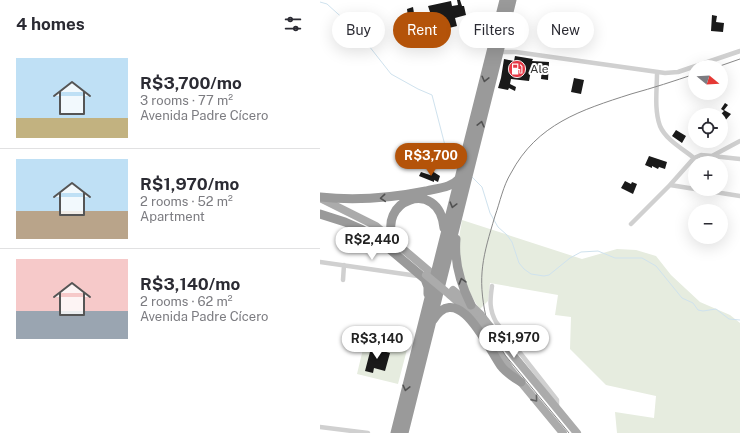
<!DOCTYPE html>
<meta charset="utf-8">
<style>
body{margin:0;font-family:"Public Sans",sans-serif;background:#f7f7f7;color:#2b2b33;height:100vh;display:flex;flex-direction:column;font-size:15px;white-space:nowrap}
*{box-sizing:border-box;margin:0}
p{font-size:13px;color:#7c7c81}
.icon{flex:none;width:22px;height:22px;fill:none;stroke:currentColor;stroke-width:2;stroke-linecap:round;stroke-linejoin:round}
.map{position:relative;flex:1;overflow:hidden}
.details{display:flex;flex-direction:column;background:#fff;width:320px}
.details>*{flex:none}
.hud{position:absolute;left:12px;top:12px;width:348px;height:36px;display:flex;gap:8px}
.needle{width:26px;rotate:108deg}
.tools{position:absolute;left:368px;top:60px;display:grid;gap:8px}
.tools a{display:grid;place-items:center;width:40px;height:40px;border-radius:50%;background:#fff;box-shadow:0 4px 16px #0002;font-size:20px}
.price{position:absolute;translate:-50% -34px;padding:0 9px;border-radius:14px;background:#fff;color:#222;font-size:13px;line-height:26px;filter:drop-shadow(0 1px 2px #0008)}
.price::after{content:'';position:absolute;left:50%;top:24px;width:12px;height:9px;margin-left:-6px;background:inherit;clip-path:polygon(0 0,100% 0,50% 100%)}
.price.on{background:#b45309;color:#fff}
ul{padding:0;list-style:none}
li{display:flex;align-items:center;gap:12px;height:100px;padding:0 16px}
li+li{border-top:1px solid #e1e1e2}
li span{display:grid;place-items:center;flex:none;width:112px;height:80px;border-radius:0px;color:#555}
li>.icon{margin-inline-start:auto}
span .icon{width:48px;height:48px;fill:#fffc;stroke-width:1}
li b{font-size:17px}
h2{display:flex;justify-content:space-between;align-items:center;height:48px;padding:0 16px;font-size:17px}
.pill{padding:0 14px;border-radius:18px;background:#fff;box-shadow:0 4px 16px #0002;font-size:14px;line-height:36px}
.pill.on{background:#b45309;color:#fff}
main{display:flex;flex:1;min-height:0}
.map>svg:first-child{display:block}
.green{fill:#e6ecdf}
.lines{fill:none;stroke-linecap:round;stroke-linejoin:round}
.stream{stroke:#cfe2ee;stroke-width:1}
.building{fill:#1a1a1a}
.street{stroke:#d0d0d0;stroke-width:4.5}
.primary{stroke:#ababab;stroke-width:8}
.highway{stroke:#9a9a9a;stroke-width:9}
.tram{stroke:#888;stroke-width:1}
.primary-bridge{stroke:#ababab;stroke-width:8}
.oneway{stroke:#525252}
.oneway2{stroke:#636363}
.labels{text-anchor:middle;stroke-width:4;stroke-linejoin:round;paint-order:stroke}
.poi-label{font-size:12px;fill:#333;stroke:#fff;text-anchor:start}
</style>
<main>
<section class="details">
<h2>4 homes<svg class="icon" aria-label="filters" viewBox="0 0 24 24"><path d="M4 7h16M4 17h16"/><circle cx="9" cy="7" r="2"/><circle cx="15" cy="17" r="2"/></svg></h2>
<ul>
<li><span style="background:linear-gradient(#bfe0f5 75%,#c2b280 0)"><svg class="icon" aria-label="home" viewBox="0 0 24 24"><path d="M3 11l9-7 9 7M6 9v11h12V9"/></svg></span><div><b>R$3,700/mo</b><p>3 rooms · 77 m²</p><p>Avenida Padre Cícero</p></div></li>
<li><span style="background:linear-gradient(#bfe0f5 65%,#b9a48a 0)"><svg class="icon" aria-label="home" viewBox="0 0 24 24"><path d="M3 11l9-7 9 7M6 9v11h12V9"/></svg></span><div><b>R$1,970/mo</b><p>2 rooms · 52 m²</p><p>Apartment</p></div></li>
<li><span style="background:linear-gradient(#f6c9c9 65%,#9aa5b1 0)"><svg class="icon" aria-label="home" viewBox="0 0 24 24"><path d="M3 11l9-7 9 7M6 9v11h12V9"/></svg></span><div><b>R$3,140/mo</b><p>2 rooms · 62 m²</p><p>Avenida Padre Cícero</p></div></li>
</ul>
</section>
<div class="map">
<svg width="420" height="433" viewBox="0 0 420 433">
<rect width="100%" height="100%" fill="#fff"/>
<!-- green -->
<path class="green" d="M142,220l120,39 35,-10 19,1 20,6 15,19 29,27 30,13 10,8v110h-123l-2,-21 39,6 2,-22 -50,-11 -36,-36 1,-32 -16,-2 3,-20 -68,-12 -2,18 -8,8c-14,-18 -22,-44 -21,-67 0,-7 2,-15 3,-22z
M48,328l42,10 -12,46 -41,-10z"/>
<g class="lines">
<!-- stream -->
<path class="stream" d="M0,2l7,2 31,28 33,42 27,15 14,6 17,66
M152,177l10,10 8,26 8,14 9,8 5,7 7,21 5,6 7,5 13,2 5,-1 21,-17 11,-6 17,-1 17,7h27l14,8 26,32 11,5 5,7 5,1 13,-2 13,10 11,1"/>
</g>
<!-- building -->
<path class="building" d="M137,0h3l2,6h2l2,9 -11,3 2,8 -12,3 -3,-13 -10,2 -4,-12 23,-5 1,5 6,-1z
M93,7l1,6 3,-1 1,4 -3,1 1,11 -4,1 -1,-3h-2l-2,-17z
M392,15l5,1 -1,6 8,1 -1,9 -12,-1z
M195,56l18,3 -1,2 17,1 -1,18 -7,-1 1,-12 -10,-2 -3,16 -18,-2 -1,5 6,3 -1,4 -6,-3 -1,2 -10,-2 3,-10 3,-19 10,2z
M254,78l10,2 -3,14 -10,-2z
M405,103l3,2 -4,5 7,4 -8,9 -2,-2v-7l3,-3 -3,-2z
M356,130l10,6 -4,7 -10,-7z
M329,156l18,6 -2,7 -6,-2 -1,2 -6,-3v2l-7,-3z
M112,171l8,5 -2,6 -4,-2v2l-15,-6 2,-4 9,3z
M305,181l6,3 1,-2 5,2 -4,10 -12,-6z
M51,348l19,5 -5,18 -11,-3 -1,5 -8,-2z"/>
<g class="lines">
<!-- street -->
<path class="street" d="M179,52h17l149,21 13,-1 62,-21
M337,73c0,16 -3,37 3,53 6,14 23,23 34,32
M392,156l28,3
M350,185l25,4
M376,189l44,7
M311,224l39,-39 24,-27 7,-3 11,1 28,-15
M0,262l98,14
M23,280l1,-15
M172,286c-2,14 -3,23 4,36l61,78v5l-1,2
M0,427l48,6"/>
<!-- primary -->
<path class="primary" d="M0,198l56,28 53,45
M133,290l18,15 9,9
M130,295l25,22 35,52 53,64
M183,343l74,90"/>
<!-- highway -->
<path class="highway" d="M0,197c36,4 71,1 106,-6 12,-3 25,-3 34,-13
M0,214l25,8 16,7 19,12 45,38 3,8v7
M136,239c-2,22 5,46 15,66
M75,242c-21,-41 44,-66 49,-14
M113,320c26,-41 56,30 68,46 5,7 12,11 20,16
M75,433l109,-433
M84,433l108,-433"/>
<!-- tram -->
<path class="tram" d="M397,67l23,-8
M166,317c-9,-41 -3,-61 9,-101 5,-14 8,-30 16,-43 26,-49 70,-63 120,-79 22,-6 43,-13 64,-20
M175,338l10,17 64,78"/>
<!-- primary-bridge -->
<path class="primary-bridge" d="M106,275l24,20
M160,314l23,29"/>
</g>
<!-- one-way arrows -->
<defs><path id="oneway-chevron" d="M-2-3.5L2.5 0L-2 3.5" fill="none" stroke-width="1.6" stroke-linecap="round" stroke-linejoin="round"/></defs>
<g class="oneway">
<use href="#oneway-chevron" transform="translate(165 79) rotate(104)"/>
<use href="#oneway-chevron" transform="translate(161 124) rotate(-76)"/>
<use href="#oneway-chevron" transform="translate(63 198) rotate(175)"/>
<use href="#oneway-chevron" transform="translate(133 205) rotate(105)"/>
<use href="#oneway-chevron" transform="translate(142 281) rotate(-106)"/>
<use href="#oneway-chevron" transform="translate(86 388) rotate(104)"/>
</g>
<use class="oneway2" href="#oneway-chevron" transform="translate(215 399) rotate(51)"/>
<!-- icons -->
<defs>
<symbol id="fuel-disc" viewBox="-11 -11 22 22"><circle r="9.5" fill="#e63946" stroke="#fff"/><path d="M-5.5-6h7V0h2V4h1.3V-2.5L3-4.5l.8-.8L6-3V5H2.5V1h-1V6h-7ZM-4.2-4.7v3.2H.2V-4.7Z" fill="#fff"/></symbol>
</defs>
<g fill-rule="evenodd">
<use href="#fuel-disc" x="187" y="59" width="20" height="20"/>
</g>
<g class="labels">
<!-- poi labels -->
<g class="poi-label">
<text x="210" y="73">Ale</text>
</g>
</g>
</svg>
<div class="tools">
<a><svg class="needle" viewBox="-14 -14 28 28"><path d="M0-13l5 13h-10z" fill="#e53935"/><path d="M0 13l5-13h-10z" fill="#7c7c81"/></svg></a>
<a><svg class="icon" aria-label="locate" viewBox="0 0 24 24"><circle cx="12" cy="12" r="6"/><path d="M12 2v4M12 18v4M2 12h4M18 12h4"/></svg></a>
<a>+</a>
<a>−</a>
</div>
<b class="price on" style="left:111px;top:177px">R$3,700</b>
<b class="price" style="left:52px;top:261px">R$2,440</b>
<b class="price" style="left:194px;top:359px">R$1,970</b>
<b class="price" style="left:57px;top:360px">R$3,140</b>
<div class="hud">
<a class="pill">Buy</a>
<a class="pill on">Rent</a>
<a class="pill">Filters</a>
<a class="pill">New</a>
</div>
</div>
</main>
